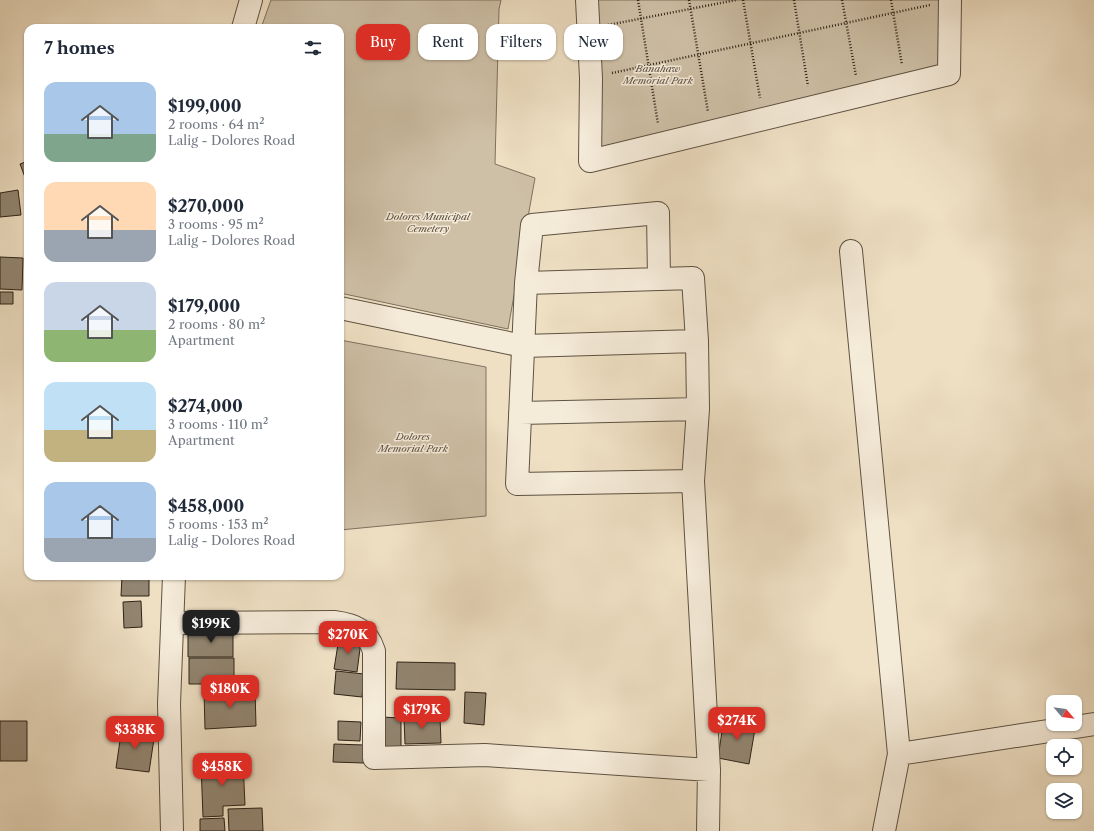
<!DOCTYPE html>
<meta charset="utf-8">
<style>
body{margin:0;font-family:"Libre Caslon Text",serif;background:#f2f2f3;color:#1f2937;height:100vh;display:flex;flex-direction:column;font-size:15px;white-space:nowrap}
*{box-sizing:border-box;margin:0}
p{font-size:13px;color:#747a83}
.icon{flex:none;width:22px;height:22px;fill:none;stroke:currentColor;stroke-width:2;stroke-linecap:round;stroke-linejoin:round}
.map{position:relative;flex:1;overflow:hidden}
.details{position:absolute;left:24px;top:24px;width:320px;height:556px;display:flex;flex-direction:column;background:#fff;border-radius:12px;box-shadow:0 1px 3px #0004}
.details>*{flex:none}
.top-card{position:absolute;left:356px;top:24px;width:380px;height:36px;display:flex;gap:8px}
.needle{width:26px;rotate:118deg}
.fabs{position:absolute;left:1046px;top:695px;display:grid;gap:8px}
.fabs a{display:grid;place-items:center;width:36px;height:36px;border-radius:8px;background:#fff;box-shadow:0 1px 3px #0004;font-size:20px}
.price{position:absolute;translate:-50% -34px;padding:0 9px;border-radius:8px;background:#d93025;color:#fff;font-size:13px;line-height:26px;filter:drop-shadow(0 1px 2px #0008)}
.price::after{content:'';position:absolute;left:50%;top:24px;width:12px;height:9px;margin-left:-6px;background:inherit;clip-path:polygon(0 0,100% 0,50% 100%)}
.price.selected{background:#222;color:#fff}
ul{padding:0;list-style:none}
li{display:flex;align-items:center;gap:12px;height:100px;padding:0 20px}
li span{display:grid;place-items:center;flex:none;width:112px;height:80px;border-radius:12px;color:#555}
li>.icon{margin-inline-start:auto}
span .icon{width:48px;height:48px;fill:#fffc;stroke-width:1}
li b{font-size:17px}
h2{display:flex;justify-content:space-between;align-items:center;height:48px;padding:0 20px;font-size:17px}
.chip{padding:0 14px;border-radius:12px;background:#fff;box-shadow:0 1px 3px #0004;font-size:14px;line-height:36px}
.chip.selected{background:#d93025;color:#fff}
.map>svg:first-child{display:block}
.green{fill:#cec0a7;stroke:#7e715f}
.building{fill:#928571;stroke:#2d2217}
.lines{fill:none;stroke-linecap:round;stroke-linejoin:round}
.minor-casing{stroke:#5e5242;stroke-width:24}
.path{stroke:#2d2217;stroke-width:2.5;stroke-dasharray:1 2;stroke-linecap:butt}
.minor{stroke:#f5ebd9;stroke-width:22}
.labels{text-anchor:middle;stroke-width:3;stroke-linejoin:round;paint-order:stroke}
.park-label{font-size:10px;font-style:italic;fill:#5d5142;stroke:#f5ebd9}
</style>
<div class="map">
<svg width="1094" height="831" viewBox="0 0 1094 831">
<rect width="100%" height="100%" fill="#efe0c4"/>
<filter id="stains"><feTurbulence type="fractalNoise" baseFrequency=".005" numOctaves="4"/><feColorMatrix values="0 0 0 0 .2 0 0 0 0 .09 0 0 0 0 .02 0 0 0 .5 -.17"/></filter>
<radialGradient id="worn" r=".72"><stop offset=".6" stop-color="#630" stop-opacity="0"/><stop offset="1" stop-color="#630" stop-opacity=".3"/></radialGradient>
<!-- green -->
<path class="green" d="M271,0h230l-2,9 -4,155 40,14 -27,151 -168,-36v-265h-79z
M579,0h378l-2,82 -370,85z
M340,340l146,27v149l-146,14z"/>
<!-- building -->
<path class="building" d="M28,161v24l-8,-21z
M18,190l3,25 -21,2v-24z
M26,255h2v34h-3z
M0,257l23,1 -1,32 -22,-1z
M0,292h13v12h-13z
M122,576h27v20h-28z
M141,601l1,26 -18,1 -1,-26z
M233,630v27h-45v-26z
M339,638l22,3 -4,31 -23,-3z
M189,658h45v26h-45z
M397,662l58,1v27l-59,-1z
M336,671l28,3 -2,23 -28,-3z
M255,689l1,37 -51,3 -1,-37z
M465,692l21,1 -2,32 -20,-2z
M381,717l20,1v30h-20z
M440,717l1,26 -36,1 -1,-26z
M724,718l32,5 -7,41 -31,-6z
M0,721h27v40h-27z
M338,721l23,1 -1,19 -22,-1z
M122,727l33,5 -6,40 -33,-4z
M334,744l30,1v18l-31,-1z
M243,762l2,43 -22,1v10l-20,1 -2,-53z
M262,808l1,23h-34l-1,-22z
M224,818l1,13h-25v-12z"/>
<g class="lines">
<defs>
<path id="minor" d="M587,0l4,78 -1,83 359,-87 1,-74
M243,28l8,-28
M851,251l48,503
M659,279l-1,-66 -126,12 -6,58 -9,201 176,-3
M526,283l167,-5 4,63 1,68 -5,72 16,289 -1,61
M340,308l183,38 174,-5
M520,413l178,-4
M173,623l161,-1c22,3 33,8 40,29v107l111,-3 224,15
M172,831l-3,-127 5,-128
M884,831l15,-77 195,-30"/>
</defs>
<!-- minor casing -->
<use href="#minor" class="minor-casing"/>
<!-- path -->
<path class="path" d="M638,0l20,124
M689,0l19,112
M743,0l17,98
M794,0l14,86
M842,0l14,76
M891,0l11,65
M608,25l128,-25
M612,73l318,-68"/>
<!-- minor -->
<use href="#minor" class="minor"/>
</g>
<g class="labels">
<!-- park labels -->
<g class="park-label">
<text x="658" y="72">Banahaw<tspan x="658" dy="12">Memorial Park</tspan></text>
<text x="428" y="220">Dolores Municipal<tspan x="428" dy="12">Cemetery</tspan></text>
<text x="413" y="440">Dolores<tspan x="413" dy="12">Memorial Park</tspan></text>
</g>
</g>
<rect width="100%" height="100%" filter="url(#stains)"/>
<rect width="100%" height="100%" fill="url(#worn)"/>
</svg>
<div class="fabs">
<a><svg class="needle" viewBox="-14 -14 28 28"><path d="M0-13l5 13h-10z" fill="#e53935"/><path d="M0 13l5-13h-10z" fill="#747a83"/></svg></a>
<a><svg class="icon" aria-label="locate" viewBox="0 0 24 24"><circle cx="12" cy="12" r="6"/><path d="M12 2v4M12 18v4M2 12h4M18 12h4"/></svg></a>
<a><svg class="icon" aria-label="layers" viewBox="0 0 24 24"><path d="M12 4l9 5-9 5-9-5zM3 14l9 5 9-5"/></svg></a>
</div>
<b class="price selected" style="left:211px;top:644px">$199K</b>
<b class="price" style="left:348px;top:655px">$270K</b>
<b class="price" style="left:230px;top:709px">$180K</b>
<b class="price" style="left:422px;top:730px">$179K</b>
<b class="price" style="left:737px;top:741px">$274K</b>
<b class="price" style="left:135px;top:750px">$338K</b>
<b class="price" style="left:222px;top:787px">$458K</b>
<div class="top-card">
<a class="chip selected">Buy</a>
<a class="chip">Rent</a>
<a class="chip">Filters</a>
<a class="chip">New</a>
</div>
<section class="details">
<h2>7 homes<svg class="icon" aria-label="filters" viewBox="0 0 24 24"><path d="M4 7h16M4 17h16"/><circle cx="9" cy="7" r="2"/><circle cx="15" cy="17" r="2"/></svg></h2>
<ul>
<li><span style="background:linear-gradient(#a9c7e8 65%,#7fa58c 0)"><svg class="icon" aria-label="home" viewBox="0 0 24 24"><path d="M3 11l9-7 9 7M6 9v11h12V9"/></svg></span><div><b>$199,000</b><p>2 rooms · 64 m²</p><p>Lalig - Dolores Road</p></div></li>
<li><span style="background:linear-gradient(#ffd9b3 60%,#9aa5b1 0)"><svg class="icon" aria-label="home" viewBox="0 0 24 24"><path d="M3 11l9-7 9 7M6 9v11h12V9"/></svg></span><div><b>$270,000</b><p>3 rooms · 95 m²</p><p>Lalig - Dolores Road</p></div></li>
<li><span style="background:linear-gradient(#c9d6e8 60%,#8fb573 0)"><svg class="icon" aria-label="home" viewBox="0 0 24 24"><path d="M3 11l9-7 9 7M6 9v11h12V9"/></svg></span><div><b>$179,000</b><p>2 rooms · 80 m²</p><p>Apartment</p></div></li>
<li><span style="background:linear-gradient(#bfe0f5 60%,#c2b280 0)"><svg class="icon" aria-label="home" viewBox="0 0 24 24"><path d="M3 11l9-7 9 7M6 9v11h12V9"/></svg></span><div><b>$274,000</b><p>3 rooms · 110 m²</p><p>Apartment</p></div></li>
<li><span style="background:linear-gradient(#a9c7e8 70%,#9aa5b1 0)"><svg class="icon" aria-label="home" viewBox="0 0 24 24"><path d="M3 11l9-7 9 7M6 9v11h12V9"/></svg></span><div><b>$458,000</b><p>5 rooms · 153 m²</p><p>Lalig - Dolores Road</p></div></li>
</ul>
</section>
</div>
